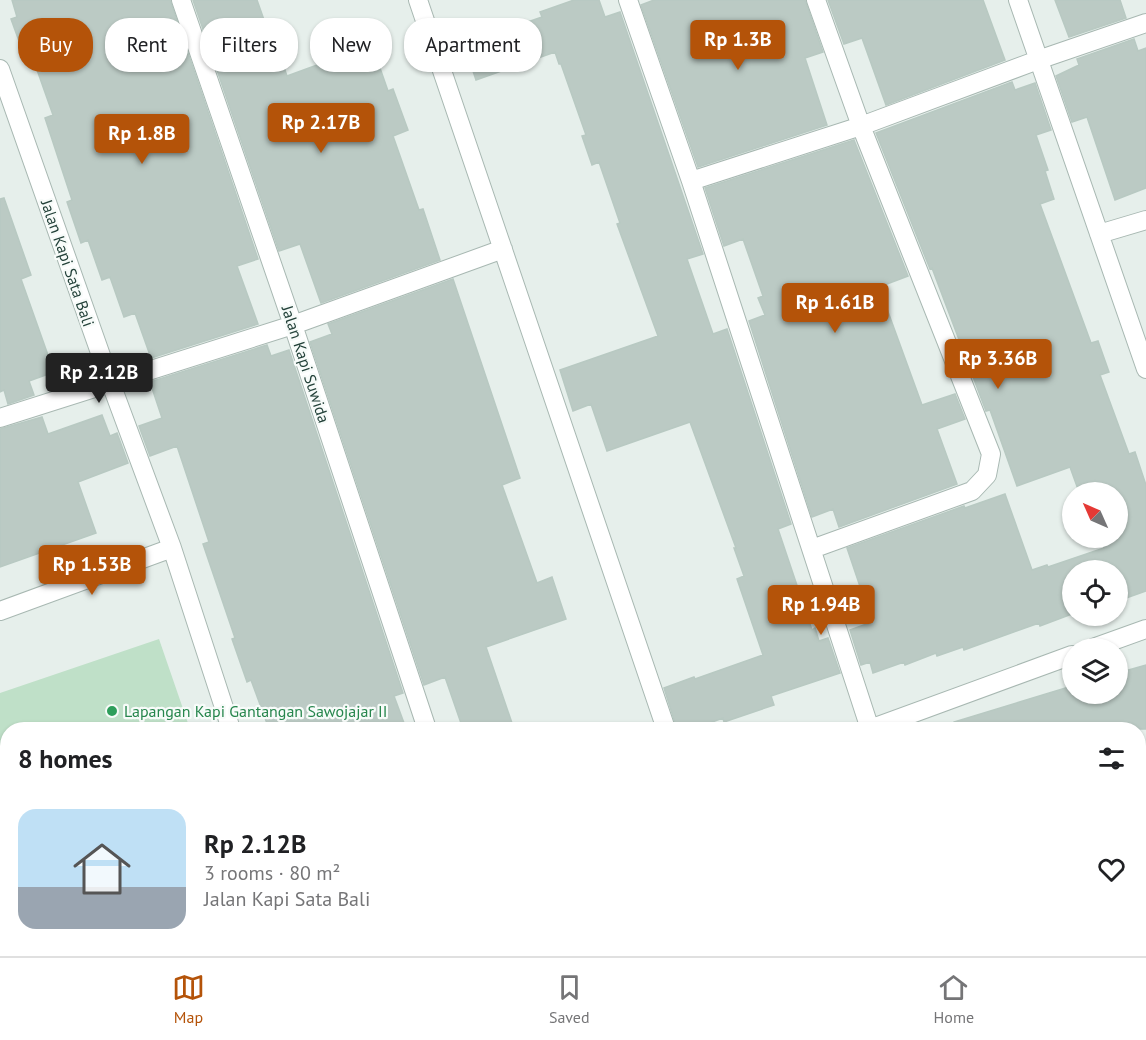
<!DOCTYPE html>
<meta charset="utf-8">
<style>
body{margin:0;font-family:"PT Sans",sans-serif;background:#f2f2f2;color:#202124;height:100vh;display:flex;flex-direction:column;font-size:22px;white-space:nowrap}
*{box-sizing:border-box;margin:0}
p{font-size:20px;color:#757577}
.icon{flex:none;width:33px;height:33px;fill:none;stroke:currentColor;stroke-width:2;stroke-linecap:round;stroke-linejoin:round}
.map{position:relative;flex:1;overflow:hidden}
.side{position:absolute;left:0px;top:722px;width:1146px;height:236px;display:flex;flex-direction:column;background:#fff;border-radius:24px 24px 0 0;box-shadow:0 2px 4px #0004}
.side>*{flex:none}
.top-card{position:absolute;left:18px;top:18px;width:600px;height:54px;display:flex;gap:12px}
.needle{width:39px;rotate:315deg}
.buttons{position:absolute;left:1062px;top:482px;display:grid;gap:12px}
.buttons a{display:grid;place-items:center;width:66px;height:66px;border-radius:50%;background:#fff;box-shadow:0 2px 4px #0004;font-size:30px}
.price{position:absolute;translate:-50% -51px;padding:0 14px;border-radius:6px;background:#b45309;color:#fff;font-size:20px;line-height:39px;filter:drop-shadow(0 2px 3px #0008)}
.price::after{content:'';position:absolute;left:50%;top:36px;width:18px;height:14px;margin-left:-9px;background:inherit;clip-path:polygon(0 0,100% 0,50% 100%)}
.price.selected{background:#222;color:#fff}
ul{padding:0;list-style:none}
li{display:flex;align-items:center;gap:18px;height:150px;padding:0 18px}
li+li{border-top:2px solid #e0e0e0}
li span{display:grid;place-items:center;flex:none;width:168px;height:120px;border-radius:18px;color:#555}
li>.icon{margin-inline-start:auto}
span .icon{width:72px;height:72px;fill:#fffc;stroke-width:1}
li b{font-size:26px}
h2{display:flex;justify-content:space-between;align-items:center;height:72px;padding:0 18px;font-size:26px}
.pill{padding:0 21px;border-radius:24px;background:#fff;box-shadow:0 2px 4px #0004;font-size:21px;line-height:54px}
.pill.selected{background:#b45309;color:#fff}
.tab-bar{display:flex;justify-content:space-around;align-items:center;height:84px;border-top:2px solid #e0e0e0;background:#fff;font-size:16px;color:#757577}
.tab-bar a{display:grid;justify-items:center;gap:3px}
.tab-bar .selected{color:#b45309}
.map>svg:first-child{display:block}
.green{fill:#bfe0c8}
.building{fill:#bbcac4;stroke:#b8c9c2;stroke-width:1.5}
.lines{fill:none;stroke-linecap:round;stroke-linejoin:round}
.minor-casing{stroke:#a8b8b2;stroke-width:20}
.minor{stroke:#fff;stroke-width:18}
.leisure-dot{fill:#2e9e5b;stroke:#f7fbf9;stroke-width:2}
.labels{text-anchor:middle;stroke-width:4.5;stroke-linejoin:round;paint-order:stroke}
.street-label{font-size:16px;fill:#24423a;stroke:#f7fbf9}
.leisure-label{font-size:16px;fill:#27864d;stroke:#f7fbf9;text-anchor:start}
</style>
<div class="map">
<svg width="1146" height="956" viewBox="0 0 1146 956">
<rect width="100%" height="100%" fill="#e6efeb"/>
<!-- green -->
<path class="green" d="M159,639l31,90h-182v221h167l-20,6h-155v-263z"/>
<!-- building -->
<path class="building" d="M12,0h158l88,259 -21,7 21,58 -107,34 -16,-45 -11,4 -14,-40 -8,3 -14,-40 -7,3 -14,-41 5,-2 -27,-82 8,-3 -23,-65 -7,2 -12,-33 6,-2z
M193,0h64l19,54 3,-1 8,23 85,-31 16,46 5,-2 15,41 -15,6 26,74 4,-1 17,51 -119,43 -21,-59 -21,7z
M574,0h25l6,17 15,-5 83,242 -16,5 26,75 14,-5 64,195 -13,5 34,101 3,-2 4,13 9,-3 12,35 -69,23 3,9 -50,17 -1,-4 -30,11h-16l-13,-41 30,-11 1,2 68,-24 -26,-76 7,-3 -10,-28h2l-46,-126 -83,29 -16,-47 -18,7 -13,-41 98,-34 -41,-112 3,-1 -21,-61 -7,3 -10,-29 4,-1 -25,-71h-2l-4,-12 -79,28 -12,-36 78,-27 -2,-5z
M654,0h151l18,52 -18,6 22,67 -129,42 -57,-162z
M828,0h155l22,60 -119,45 -24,-67 -18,6z
M1055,0h65l6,18 -57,19z
M1134,39l4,12 8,-3v140l-31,12 -28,-83 -15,5 -16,-46 23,-11 -2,-6z
M1012,82l3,8 20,-7 16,47 -15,5 12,35 -3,1 9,28 -14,5 51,139 7,-2 11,31 -9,3 29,79 6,-2 11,33v106l-28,10v-31h-46v44l-32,12 -1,-3 -75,27 -1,-3 -26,9 -1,-3 -31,12 -1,-3 -31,11 -3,-11 -9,3 -11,-35 22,-8 -25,-74 117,-42 1,2 40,-14 27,76 15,-5 1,2 56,-19 -4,-11h18v-45h-39l-9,-25 -53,19 -27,-76 -4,1 -54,-143 -2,1 -54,-136z
M854,140l54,136 -29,11 43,118 33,-11 10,25 -28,10 20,55 -118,43 -6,-18 -21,8 -63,-196 16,-6 -7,-17 5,-2 -20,-57 -19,7 -19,-58z
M4,198l27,77 -10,4 33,93 -25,9 5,14 -26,9 -4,-14 -4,2v-193z
M453,279l67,199 -18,7 35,98 15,-6 14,42 -80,28 28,82h-51l-18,-52 -21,8 -114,-343 22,-8 -4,-10z
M267,345l4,11 18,-6 114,343 -9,3 10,27 -18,6h-117l-18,-49 -4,2 -15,-43 3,-1 -32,-94 6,-2 -32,-96 -27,10 -11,-30 23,-8 -12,-36z
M102,415l8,21 7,-3 11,30 -50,19 18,51 -96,34v-138l42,-12 6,17z
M1123,663l2,8 21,-6v64h-191l-1,-7 118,-36v7h46v-28z"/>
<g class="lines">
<defs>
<path id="minor" d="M181,0l112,325 134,404
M418,0l248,729
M628,0l63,181 179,548
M1018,0l128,369
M0,69l110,312 62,167 59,181
M691,181l170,-55 177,-66 108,-37
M1099,234l47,-14
M0,418l293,-93 210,-76
M812,549l160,-58 15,-16 4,-21 -130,-328 -45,-126
M0,611l172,-63
M1093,648l53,-19
M870,729l202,-74
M1138,830l8,-2
M505,950l3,6
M741,950l2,6
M945,950l2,6
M220,956l19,-6"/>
</defs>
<!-- minor casing -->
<use href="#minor" class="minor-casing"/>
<!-- minor -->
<use href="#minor" class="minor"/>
</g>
<!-- markers -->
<circle class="leisure-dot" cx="112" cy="711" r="6"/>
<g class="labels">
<!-- street labels -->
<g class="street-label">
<text transform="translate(68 263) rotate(71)" y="6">Jalan Kapi Sata Bali</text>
<text transform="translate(306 364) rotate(72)" y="6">Jalan Kapi Suwida</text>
</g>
<!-- leisure labels -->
<g class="leisure-label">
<text x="124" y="717">Lapangan Kapi Gantangan Sawojajar II</text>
</g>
</g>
</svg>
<div class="buttons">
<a><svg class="needle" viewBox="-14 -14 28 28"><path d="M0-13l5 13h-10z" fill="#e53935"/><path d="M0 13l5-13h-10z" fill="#757577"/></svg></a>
<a><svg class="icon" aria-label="locate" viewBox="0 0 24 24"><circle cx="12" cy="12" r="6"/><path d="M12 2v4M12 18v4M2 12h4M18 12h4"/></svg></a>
<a><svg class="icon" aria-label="layers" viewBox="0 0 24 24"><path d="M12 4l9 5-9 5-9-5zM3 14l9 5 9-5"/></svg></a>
</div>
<b class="price" style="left:738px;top:71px">Rp 1.3B</b>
<b class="price" style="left:321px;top:154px">Rp 2.17B</b>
<b class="price" style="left:142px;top:165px">Rp 1.8B</b>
<b class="price" style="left:835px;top:334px">Rp 1.61B</b>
<b class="price" style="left:998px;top:390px">Rp 3.36B</b>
<b class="price selected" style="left:99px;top:404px">Rp 2.12B</b>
<b class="price" style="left:92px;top:596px">Rp 1.53B</b>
<b class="price" style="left:821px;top:636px">Rp 1.94B</b>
<div class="top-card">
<a class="pill selected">Buy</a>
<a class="pill">Rent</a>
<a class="pill">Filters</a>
<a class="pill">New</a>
<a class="pill">Apartment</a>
</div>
<section class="side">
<h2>8 homes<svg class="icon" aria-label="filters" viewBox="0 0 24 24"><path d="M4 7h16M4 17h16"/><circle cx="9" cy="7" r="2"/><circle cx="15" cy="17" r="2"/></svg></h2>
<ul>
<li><span style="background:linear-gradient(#bfe0f5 65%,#9aa5b1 0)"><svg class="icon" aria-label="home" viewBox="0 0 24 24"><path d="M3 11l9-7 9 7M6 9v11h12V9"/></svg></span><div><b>Rp 2.12B</b><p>3 rooms · 80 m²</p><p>Jalan Kapi Sata Bali</p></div><svg class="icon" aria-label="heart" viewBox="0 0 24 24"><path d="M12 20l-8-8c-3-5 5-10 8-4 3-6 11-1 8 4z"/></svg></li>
</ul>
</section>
</div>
<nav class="tab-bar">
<a class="selected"><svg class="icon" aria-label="map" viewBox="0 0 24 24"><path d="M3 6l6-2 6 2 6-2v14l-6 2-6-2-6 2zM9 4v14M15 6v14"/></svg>Map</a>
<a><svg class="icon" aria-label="saved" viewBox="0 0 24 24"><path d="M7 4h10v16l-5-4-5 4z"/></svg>Saved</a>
<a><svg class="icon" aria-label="home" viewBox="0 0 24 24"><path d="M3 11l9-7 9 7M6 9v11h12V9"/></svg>Home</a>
</nav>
